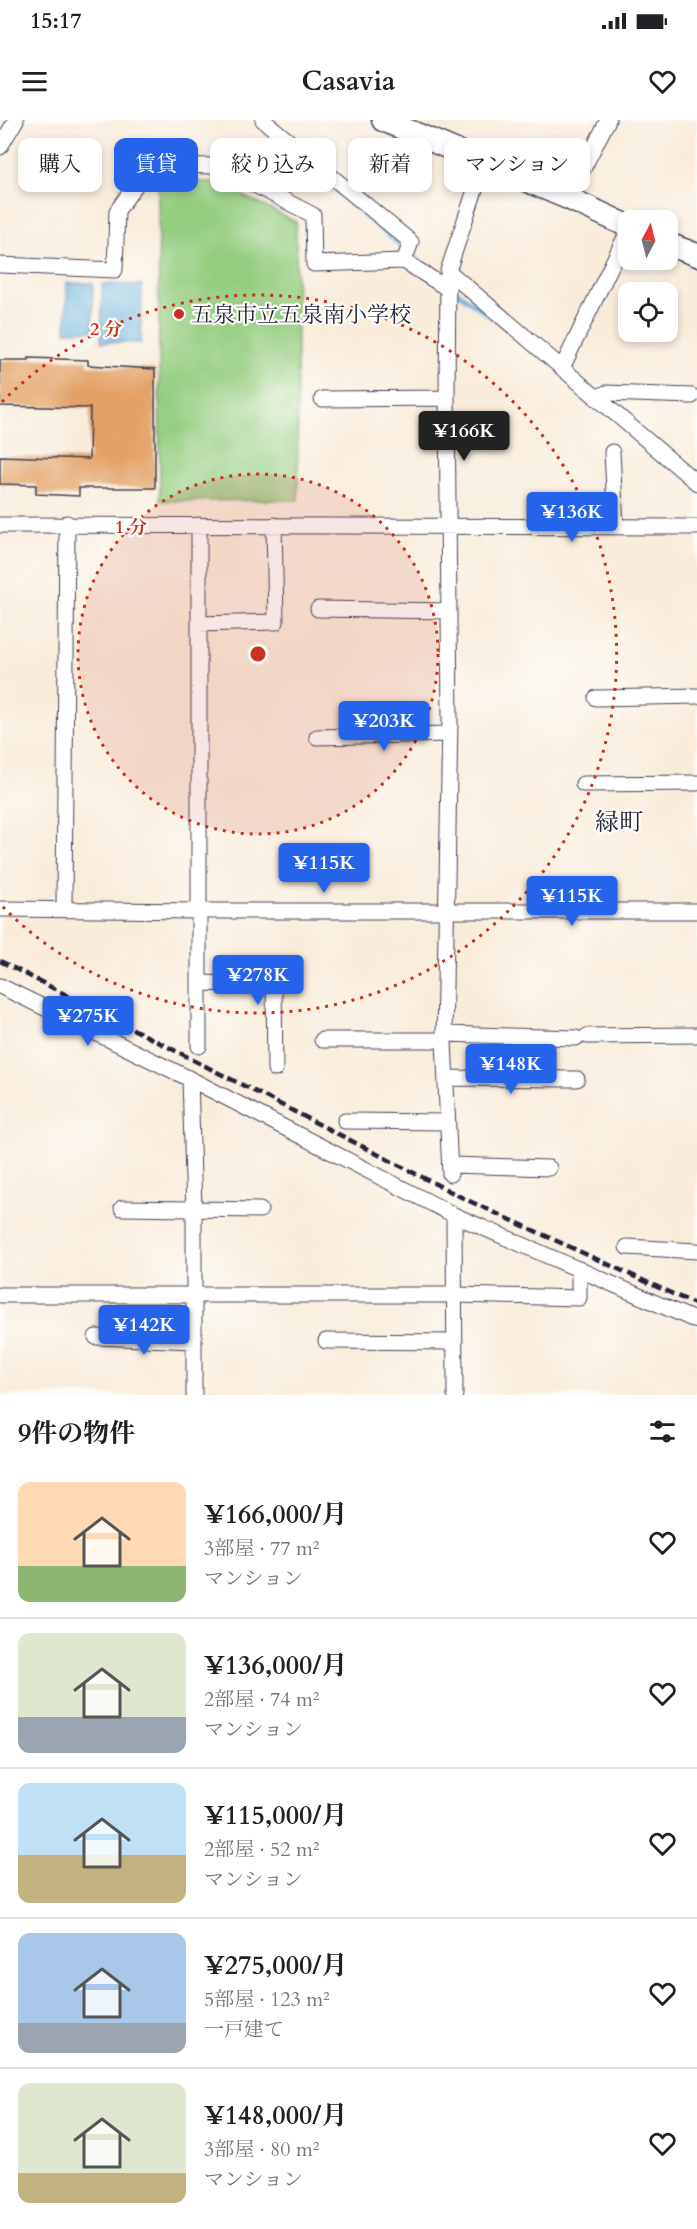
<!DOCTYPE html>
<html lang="ja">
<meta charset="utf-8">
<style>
body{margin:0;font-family:Cardo,"Noto Serif JP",serif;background:#f2f2f2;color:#202124;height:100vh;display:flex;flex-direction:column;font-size:22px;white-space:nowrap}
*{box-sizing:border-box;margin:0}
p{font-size:20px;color:#757577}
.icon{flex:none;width:33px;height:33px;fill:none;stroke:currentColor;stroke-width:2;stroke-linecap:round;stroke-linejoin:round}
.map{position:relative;height:1275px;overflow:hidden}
.drawer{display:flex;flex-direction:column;background:#fff;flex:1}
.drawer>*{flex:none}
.top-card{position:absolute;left:18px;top:18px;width:662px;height:54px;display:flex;gap:12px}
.needle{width:39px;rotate:7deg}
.controls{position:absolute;left:618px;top:90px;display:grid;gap:12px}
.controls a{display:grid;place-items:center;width:60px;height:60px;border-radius:12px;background:#fff;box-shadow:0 3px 9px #0003;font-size:30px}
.price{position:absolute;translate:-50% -51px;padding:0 14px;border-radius:6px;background:#2563eb;color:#fff;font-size:20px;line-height:39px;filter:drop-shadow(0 2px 3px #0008)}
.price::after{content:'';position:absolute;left:50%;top:36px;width:18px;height:14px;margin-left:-9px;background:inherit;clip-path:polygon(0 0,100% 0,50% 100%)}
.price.on{background:#222;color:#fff}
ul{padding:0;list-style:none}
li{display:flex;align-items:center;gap:18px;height:150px;padding:0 18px}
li+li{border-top:2px solid #e0e0e0}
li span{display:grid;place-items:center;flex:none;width:168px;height:120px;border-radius:12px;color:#555}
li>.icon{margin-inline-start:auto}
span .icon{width:72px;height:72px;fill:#fffc;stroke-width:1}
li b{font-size:26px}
h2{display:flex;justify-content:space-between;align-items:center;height:72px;padding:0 18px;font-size:26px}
.tag{padding:0 21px;border-radius:12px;background:#fff;box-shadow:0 3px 9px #0003;font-size:21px;line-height:54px}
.tag.on{background:#2563eb;color:#fff}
.status{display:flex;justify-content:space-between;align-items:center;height:42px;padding:0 30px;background:#fff;direction:ltr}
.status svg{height:16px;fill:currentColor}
header{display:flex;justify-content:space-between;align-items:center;height:78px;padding:0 18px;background:#fff;font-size:27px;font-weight:600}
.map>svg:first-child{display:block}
.green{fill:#94cd80;stroke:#5b785e;stroke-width:1.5}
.water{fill:#66b0de;stroke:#44698c;stroke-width:1.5}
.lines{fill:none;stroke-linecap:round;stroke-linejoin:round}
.stream{stroke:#66b0de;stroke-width:4.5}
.building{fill:#e3a166}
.street-casing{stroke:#424053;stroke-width:17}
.secondary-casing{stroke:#424053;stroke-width:25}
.street{stroke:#fff;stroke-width:15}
.secondary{stroke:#fff;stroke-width:22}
.rail{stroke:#22223b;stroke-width:4.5;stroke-dasharray:9 4.5;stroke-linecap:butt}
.ring{fill:none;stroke:#c8321e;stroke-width:3;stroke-dasharray:3 6}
.poi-dot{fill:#c8321e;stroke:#fdfcf7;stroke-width:2}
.labels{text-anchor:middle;stroke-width:4.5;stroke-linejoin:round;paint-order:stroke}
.poi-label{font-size:22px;fill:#22223b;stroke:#fdfcf7;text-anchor:start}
.neighbourhood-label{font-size:24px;fill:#22223b;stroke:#fdfcf7}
.centre{fill:#c8321e;stroke:#fdfcf7;stroke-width:3}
.ring-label{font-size:18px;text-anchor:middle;font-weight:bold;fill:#c8321e;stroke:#fdfcf7;stroke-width:4.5;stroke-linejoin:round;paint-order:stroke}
</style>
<div class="status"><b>15:17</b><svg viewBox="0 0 49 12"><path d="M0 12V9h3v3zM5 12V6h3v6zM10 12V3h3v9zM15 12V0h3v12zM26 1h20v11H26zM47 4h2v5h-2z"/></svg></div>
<header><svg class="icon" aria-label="menu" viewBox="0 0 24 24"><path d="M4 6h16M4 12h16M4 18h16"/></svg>Casavia<svg class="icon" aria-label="heart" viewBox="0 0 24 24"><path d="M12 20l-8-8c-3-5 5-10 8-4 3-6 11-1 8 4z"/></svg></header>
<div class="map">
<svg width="697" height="1275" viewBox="0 0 697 1275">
<rect width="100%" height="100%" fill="#fdfcf7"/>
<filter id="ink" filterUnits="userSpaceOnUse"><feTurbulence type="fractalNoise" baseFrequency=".0167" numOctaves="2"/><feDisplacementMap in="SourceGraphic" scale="12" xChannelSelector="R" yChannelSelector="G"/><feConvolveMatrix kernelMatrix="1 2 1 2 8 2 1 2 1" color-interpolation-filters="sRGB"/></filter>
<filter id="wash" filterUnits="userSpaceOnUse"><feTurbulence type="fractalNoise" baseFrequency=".008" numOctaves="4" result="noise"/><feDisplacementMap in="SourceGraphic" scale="24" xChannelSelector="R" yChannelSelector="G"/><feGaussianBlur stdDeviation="1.35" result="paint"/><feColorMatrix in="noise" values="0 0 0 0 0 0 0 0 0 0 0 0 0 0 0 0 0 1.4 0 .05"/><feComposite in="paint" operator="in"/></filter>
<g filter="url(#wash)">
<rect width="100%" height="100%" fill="#f9ecdb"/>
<!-- green -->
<path class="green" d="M158,61l57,1 81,40 2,278 -138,1z"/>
<!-- water -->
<path class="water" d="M67,163h26v48h-27z
M102,164l40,1 -1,58 -40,-1z"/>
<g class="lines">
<!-- stream -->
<path class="stream" d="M314,52l108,92
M452,168l39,29"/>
</g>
<g id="blocks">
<!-- building -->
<path class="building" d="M29,238l59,2v5l67,4v119h-76v8l-43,-2v-9l-36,-1v-28l89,3 1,-51 -90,-2v-46h29z"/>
</g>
</g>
<g filter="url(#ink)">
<use href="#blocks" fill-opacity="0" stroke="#424053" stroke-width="1.5"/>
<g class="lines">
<defs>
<path id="street" d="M263,0l148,122 -7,19
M0,27l16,-27
M568,78l40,-78
M0,145l115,5 2,-59 33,-46 68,1 95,49 1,49 90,-3 44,28
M448,151l249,212
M563,246l65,-135
M596,278l10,-5 86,3
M322,279l125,-1
M612,332l4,75
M0,405l697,2
M318,489l130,2
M199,504l77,-2 -2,-97
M596,578l101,-2
M317,617l132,-3
M583,664l114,-1
M0,789l200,2h497
M64,789l3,-386
M199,863l75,2 1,84
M0,866l190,93 264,136 243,106
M444,914l132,4
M587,916l110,-1
M322,920h122
M199,926v-521
M446,958l131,1
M190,959l4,131v185
M345,1001l103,1
M450,1045l99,3
M450,1054l-6,-134 6,-318 -3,-324 1,-127 36,-108
M122,1088l138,2
M454,1095l1,180
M627,1127l70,4
M0,1175h455l124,3v-29
M96,1217l98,4
M326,1221l129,1"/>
<path id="secondary" d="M383,0l185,78 60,28
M668,124l29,11"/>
</defs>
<!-- street casing -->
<use href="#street" class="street-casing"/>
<!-- secondary casing -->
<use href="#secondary" class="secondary-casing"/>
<!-- street -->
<use href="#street" class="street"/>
<!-- secondary -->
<use href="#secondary" class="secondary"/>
<!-- rail -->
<path class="rail" d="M0,841l465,238 232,106"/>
</g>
</g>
<!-- distance rings -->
<circle cx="258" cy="534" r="180" fill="#c8321e" fill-opacity=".12"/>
<g class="ring">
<circle cx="258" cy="534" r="180"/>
<path d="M2 282A359 359 0 1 1 2 786"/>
</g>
<!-- markers -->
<circle class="poi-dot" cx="179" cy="194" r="6"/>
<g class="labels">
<!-- poi labels -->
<g class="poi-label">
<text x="191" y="202">五泉市立五泉南小学校</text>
</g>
<!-- neighbourhood labels -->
<g class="neighbourhood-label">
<text x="619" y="710">緑町</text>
</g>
</g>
<circle cx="258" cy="534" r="9" class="centre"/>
<g class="ring-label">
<text x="106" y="215">2 分</text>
<text x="131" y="413">1 分</text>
</g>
</svg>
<div class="controls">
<a><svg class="needle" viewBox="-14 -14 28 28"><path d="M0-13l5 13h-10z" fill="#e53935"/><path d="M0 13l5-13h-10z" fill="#757577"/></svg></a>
<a><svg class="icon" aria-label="locate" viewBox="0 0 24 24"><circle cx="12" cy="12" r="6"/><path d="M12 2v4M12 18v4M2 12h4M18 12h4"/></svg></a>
</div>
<b class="price on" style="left:464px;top:342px">¥166K</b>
<b class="price" style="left:572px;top:423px">¥136K</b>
<b class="price" style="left:384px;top:632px">¥203K</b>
<b class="price" style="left:324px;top:774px">¥115K</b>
<b class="price" style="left:572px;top:807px">¥115K</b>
<b class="price" style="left:258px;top:886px">¥278K</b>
<b class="price" style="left:88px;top:927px">¥275K</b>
<b class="price" style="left:511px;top:975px">¥148K</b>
<b class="price" style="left:144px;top:1236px">¥142K</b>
<div class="top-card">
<a class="tag">購入</a>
<a class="tag on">賃貸</a>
<a class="tag">絞り込み</a>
<a class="tag">新着</a>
<a class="tag">マンション</a>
</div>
</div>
<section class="drawer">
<h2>9件の物件<svg class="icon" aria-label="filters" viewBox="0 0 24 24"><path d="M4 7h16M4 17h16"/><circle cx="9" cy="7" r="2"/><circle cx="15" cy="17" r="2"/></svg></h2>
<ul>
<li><span style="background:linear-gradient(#ffd9b3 70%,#8fb573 0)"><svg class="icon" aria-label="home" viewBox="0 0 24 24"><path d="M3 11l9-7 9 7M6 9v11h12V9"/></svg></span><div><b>¥166,000/月</b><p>3部屋 · 77 m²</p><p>マンション</p></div><svg class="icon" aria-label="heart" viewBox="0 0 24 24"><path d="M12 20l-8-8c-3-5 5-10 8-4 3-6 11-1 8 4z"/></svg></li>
<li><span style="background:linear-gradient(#dfe7d0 70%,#9aa5b1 0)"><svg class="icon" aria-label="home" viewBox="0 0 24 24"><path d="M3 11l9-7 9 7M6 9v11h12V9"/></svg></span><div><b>¥136,000/月</b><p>2部屋 · 74 m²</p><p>マンション</p></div><svg class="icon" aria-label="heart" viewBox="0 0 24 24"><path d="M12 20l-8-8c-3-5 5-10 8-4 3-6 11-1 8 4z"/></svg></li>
<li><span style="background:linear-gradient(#bfe0f5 60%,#c2b280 0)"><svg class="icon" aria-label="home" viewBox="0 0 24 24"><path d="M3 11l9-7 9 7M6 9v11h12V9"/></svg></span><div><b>¥115,000/月</b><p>2部屋 · 52 m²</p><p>マンション</p></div><svg class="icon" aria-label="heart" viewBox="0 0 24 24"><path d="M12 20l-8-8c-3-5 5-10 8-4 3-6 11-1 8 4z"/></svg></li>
<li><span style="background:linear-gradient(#a9c7e8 75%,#9aa5b1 0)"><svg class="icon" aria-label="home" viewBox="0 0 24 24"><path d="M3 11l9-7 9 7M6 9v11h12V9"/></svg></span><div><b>¥275,000/月</b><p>5部屋 · 123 m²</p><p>一戸建て</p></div><svg class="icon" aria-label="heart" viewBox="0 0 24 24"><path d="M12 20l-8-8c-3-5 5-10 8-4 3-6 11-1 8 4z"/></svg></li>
<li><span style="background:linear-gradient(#dfe7d0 75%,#c2b280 0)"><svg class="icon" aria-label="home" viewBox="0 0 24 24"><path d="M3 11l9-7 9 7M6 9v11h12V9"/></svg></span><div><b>¥148,000/月</b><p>3部屋 · 80 m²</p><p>マンション</p></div><svg class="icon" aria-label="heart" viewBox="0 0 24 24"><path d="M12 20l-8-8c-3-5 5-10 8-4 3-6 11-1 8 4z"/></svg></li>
</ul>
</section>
